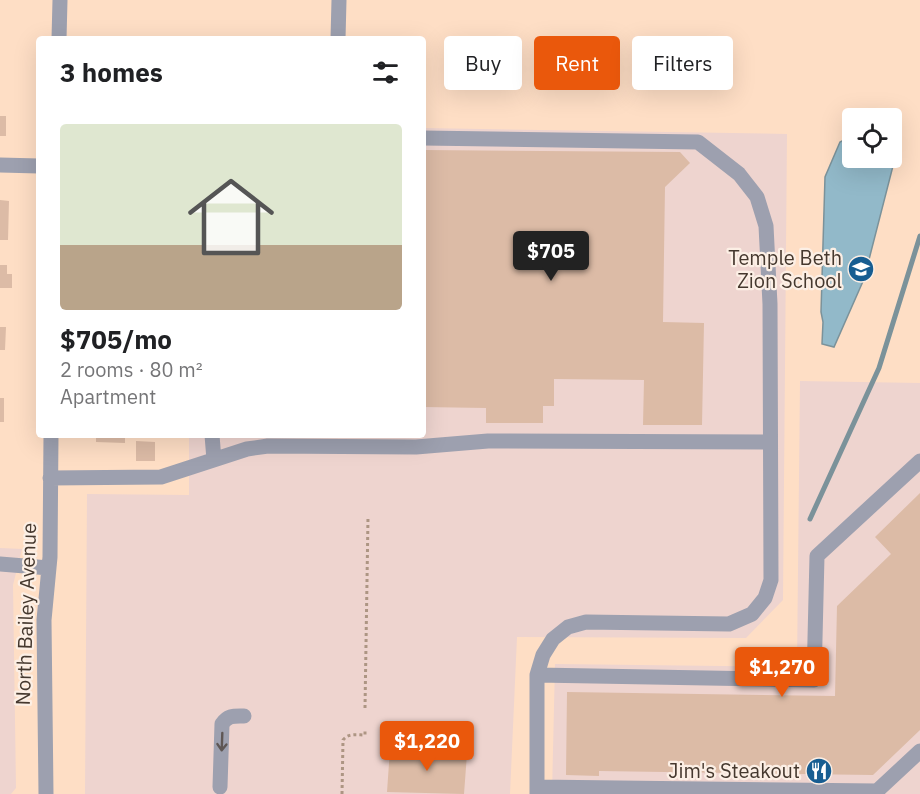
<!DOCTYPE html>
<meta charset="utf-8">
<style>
body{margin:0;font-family:"IBM Plex Sans",sans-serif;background:#f2f2f2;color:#202124;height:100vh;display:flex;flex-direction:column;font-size:22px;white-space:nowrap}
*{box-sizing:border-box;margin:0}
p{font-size:20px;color:#757577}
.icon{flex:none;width:33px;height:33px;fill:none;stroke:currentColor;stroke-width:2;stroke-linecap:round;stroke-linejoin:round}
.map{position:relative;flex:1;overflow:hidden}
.panel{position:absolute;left:36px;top:36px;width:390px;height:402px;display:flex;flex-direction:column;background:#fff;border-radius:6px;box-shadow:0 6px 24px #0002}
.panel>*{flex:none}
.top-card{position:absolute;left:444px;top:36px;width:386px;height:54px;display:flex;gap:12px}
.controls{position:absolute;left:842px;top:108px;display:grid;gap:12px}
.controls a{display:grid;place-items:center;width:60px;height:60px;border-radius:6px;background:#fff;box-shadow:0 6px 24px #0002;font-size:30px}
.price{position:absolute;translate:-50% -51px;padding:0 14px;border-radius:6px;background:#ea580c;color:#fff;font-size:20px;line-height:39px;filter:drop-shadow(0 2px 3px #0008)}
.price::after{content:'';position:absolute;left:50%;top:36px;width:18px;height:14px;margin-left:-9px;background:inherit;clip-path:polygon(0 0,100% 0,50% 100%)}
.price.current{background:#222;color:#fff}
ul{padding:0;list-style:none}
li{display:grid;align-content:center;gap:12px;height:318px;padding:0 24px}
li+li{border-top:2px solid #e0e0e0}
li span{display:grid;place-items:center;height:186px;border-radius:6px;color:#555}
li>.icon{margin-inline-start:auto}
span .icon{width:108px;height:108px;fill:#fffc;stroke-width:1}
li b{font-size:26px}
h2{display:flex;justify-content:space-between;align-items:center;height:72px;padding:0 24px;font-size:26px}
.chip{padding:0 21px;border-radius:6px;background:#fff;box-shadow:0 6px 24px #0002;font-size:21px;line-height:54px}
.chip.current{background:#ea580c;color:#fff}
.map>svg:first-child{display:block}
.commercial{fill:#eed4cf}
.water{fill:#92b9c9;stroke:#7b929a;stroke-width:1.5}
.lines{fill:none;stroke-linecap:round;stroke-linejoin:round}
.stream{stroke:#7b929a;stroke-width:5}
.building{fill:#dcbba6}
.path{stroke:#ad9583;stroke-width:3;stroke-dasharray:3 3;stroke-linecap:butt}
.minor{stroke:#9da0af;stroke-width:15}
.oneway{stroke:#5f5755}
.labels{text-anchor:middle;stroke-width:4.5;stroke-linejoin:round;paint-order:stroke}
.poi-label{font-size:20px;fill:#45382e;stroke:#fcefe5;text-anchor:end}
.street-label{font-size:20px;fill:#45382e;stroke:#fcefe5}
</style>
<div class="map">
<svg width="920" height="794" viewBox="0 0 920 794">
<rect width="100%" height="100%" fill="#fedec5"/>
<!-- commercial -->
<path class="commercial" d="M423,128l364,6 -4,466 -37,38 -229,-1 -7,157h-425l2,-300 102,1v-60h234z
M800,381l120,2v411h-368l3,-130 242,3z
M0,548l22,1 -9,36 3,203 -5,6h-11z"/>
<!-- water -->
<path class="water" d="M852,136v22h39v-13l2,21 -29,113 -30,68 -12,-3 1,-22 -2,-10 4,-135 15,-35z"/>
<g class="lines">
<!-- stream -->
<path class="stream" d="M810,519l69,-151 41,-132"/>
</g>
<!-- building -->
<path class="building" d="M0,116h6v20h-6z
M423,150l257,2 10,11 -25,24 -2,135 41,1 -2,102h-59l1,-45 -90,-1v27h-11v17h-57v-15l-63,-1z
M0,200l9,1 -1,39h-8z
M0,265h7v9h5v14h-12z
M0,327h6l-1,23h-5z
M0,398h4v24h-4z
M96,435h29v8l-29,-1z
M136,441l19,1v19h-19z
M920,493v237l-47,45 -274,-4v5l-33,-1 1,-83 268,4 2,-90 54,-52 -16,-17z
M390,749l77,5 -3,40 -77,-2z"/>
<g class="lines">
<!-- path -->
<path class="path" d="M365,708l3,-191
M342,794l1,-54c5,-7 14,-5 22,-5v-5"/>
<!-- minor -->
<path class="minor" d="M59,39l1,-39
M338,39l1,-39
M423,138l275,4 41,32 18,23 9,29 4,78 1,276 -6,18 -13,16 -23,10 -143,-2 -18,5 -15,12 -10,16 -6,20v119
M0,165l39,1
M212,435l2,25
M50,478l111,-1 86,-28 21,-3 148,1 72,-6 282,1
M0,564l49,4
M537,675l277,5 3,-124 103,-95
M220,787l2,-63c6,-9 12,-8 22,-8
M537,787l340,4 43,-40
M46,794l-2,-174 6,-63 1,-122"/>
</g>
<!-- one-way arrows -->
<defs><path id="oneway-shaft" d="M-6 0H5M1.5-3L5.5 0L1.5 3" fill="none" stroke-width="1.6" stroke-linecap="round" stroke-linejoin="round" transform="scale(1.5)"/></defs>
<use class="oneway" href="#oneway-shaft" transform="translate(222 742) rotate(92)"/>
<!-- icons -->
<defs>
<symbol id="school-disc" viewBox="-11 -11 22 22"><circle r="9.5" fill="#175d91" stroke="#fcefe5"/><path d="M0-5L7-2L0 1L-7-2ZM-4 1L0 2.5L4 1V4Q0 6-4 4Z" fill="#fff"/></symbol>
<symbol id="restaurant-disc" viewBox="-11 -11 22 22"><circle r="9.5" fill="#175d91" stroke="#fcefe5"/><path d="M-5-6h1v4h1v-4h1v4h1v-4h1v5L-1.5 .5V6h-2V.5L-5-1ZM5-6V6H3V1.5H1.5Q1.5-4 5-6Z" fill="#fff"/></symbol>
</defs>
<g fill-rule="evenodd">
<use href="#school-disc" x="846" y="254" width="30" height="30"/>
<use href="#restaurant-disc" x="804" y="756" width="30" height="30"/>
</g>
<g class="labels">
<!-- poi labels -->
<g class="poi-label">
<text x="842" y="265">Temple Beth<tspan x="842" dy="23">Zion School</tspan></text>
<text x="800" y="778">Jim's Steakout</text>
</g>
<!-- street labels -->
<g class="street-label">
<text transform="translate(26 614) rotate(-88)" y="7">North Bailey Avenue</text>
</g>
</g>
</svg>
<div class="controls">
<a><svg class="icon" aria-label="locate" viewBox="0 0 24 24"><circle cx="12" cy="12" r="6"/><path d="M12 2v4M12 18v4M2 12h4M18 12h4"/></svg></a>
</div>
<b class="price current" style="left:551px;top:282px">$705</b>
<b class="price" style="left:782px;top:698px">$1,270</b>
<b class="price" style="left:427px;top:772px">$1,220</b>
<div class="top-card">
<a class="chip">Buy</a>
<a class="chip current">Rent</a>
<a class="chip">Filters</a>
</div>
<section class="panel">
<h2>3 homes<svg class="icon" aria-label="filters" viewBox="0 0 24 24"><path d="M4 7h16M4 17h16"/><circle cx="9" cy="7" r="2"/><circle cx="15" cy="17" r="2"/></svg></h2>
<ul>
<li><span style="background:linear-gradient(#dfe7d0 65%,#b9a48a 0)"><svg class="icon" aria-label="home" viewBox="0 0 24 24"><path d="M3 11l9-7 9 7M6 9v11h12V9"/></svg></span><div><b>$705/mo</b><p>2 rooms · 80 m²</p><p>Apartment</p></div></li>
</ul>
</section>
</div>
